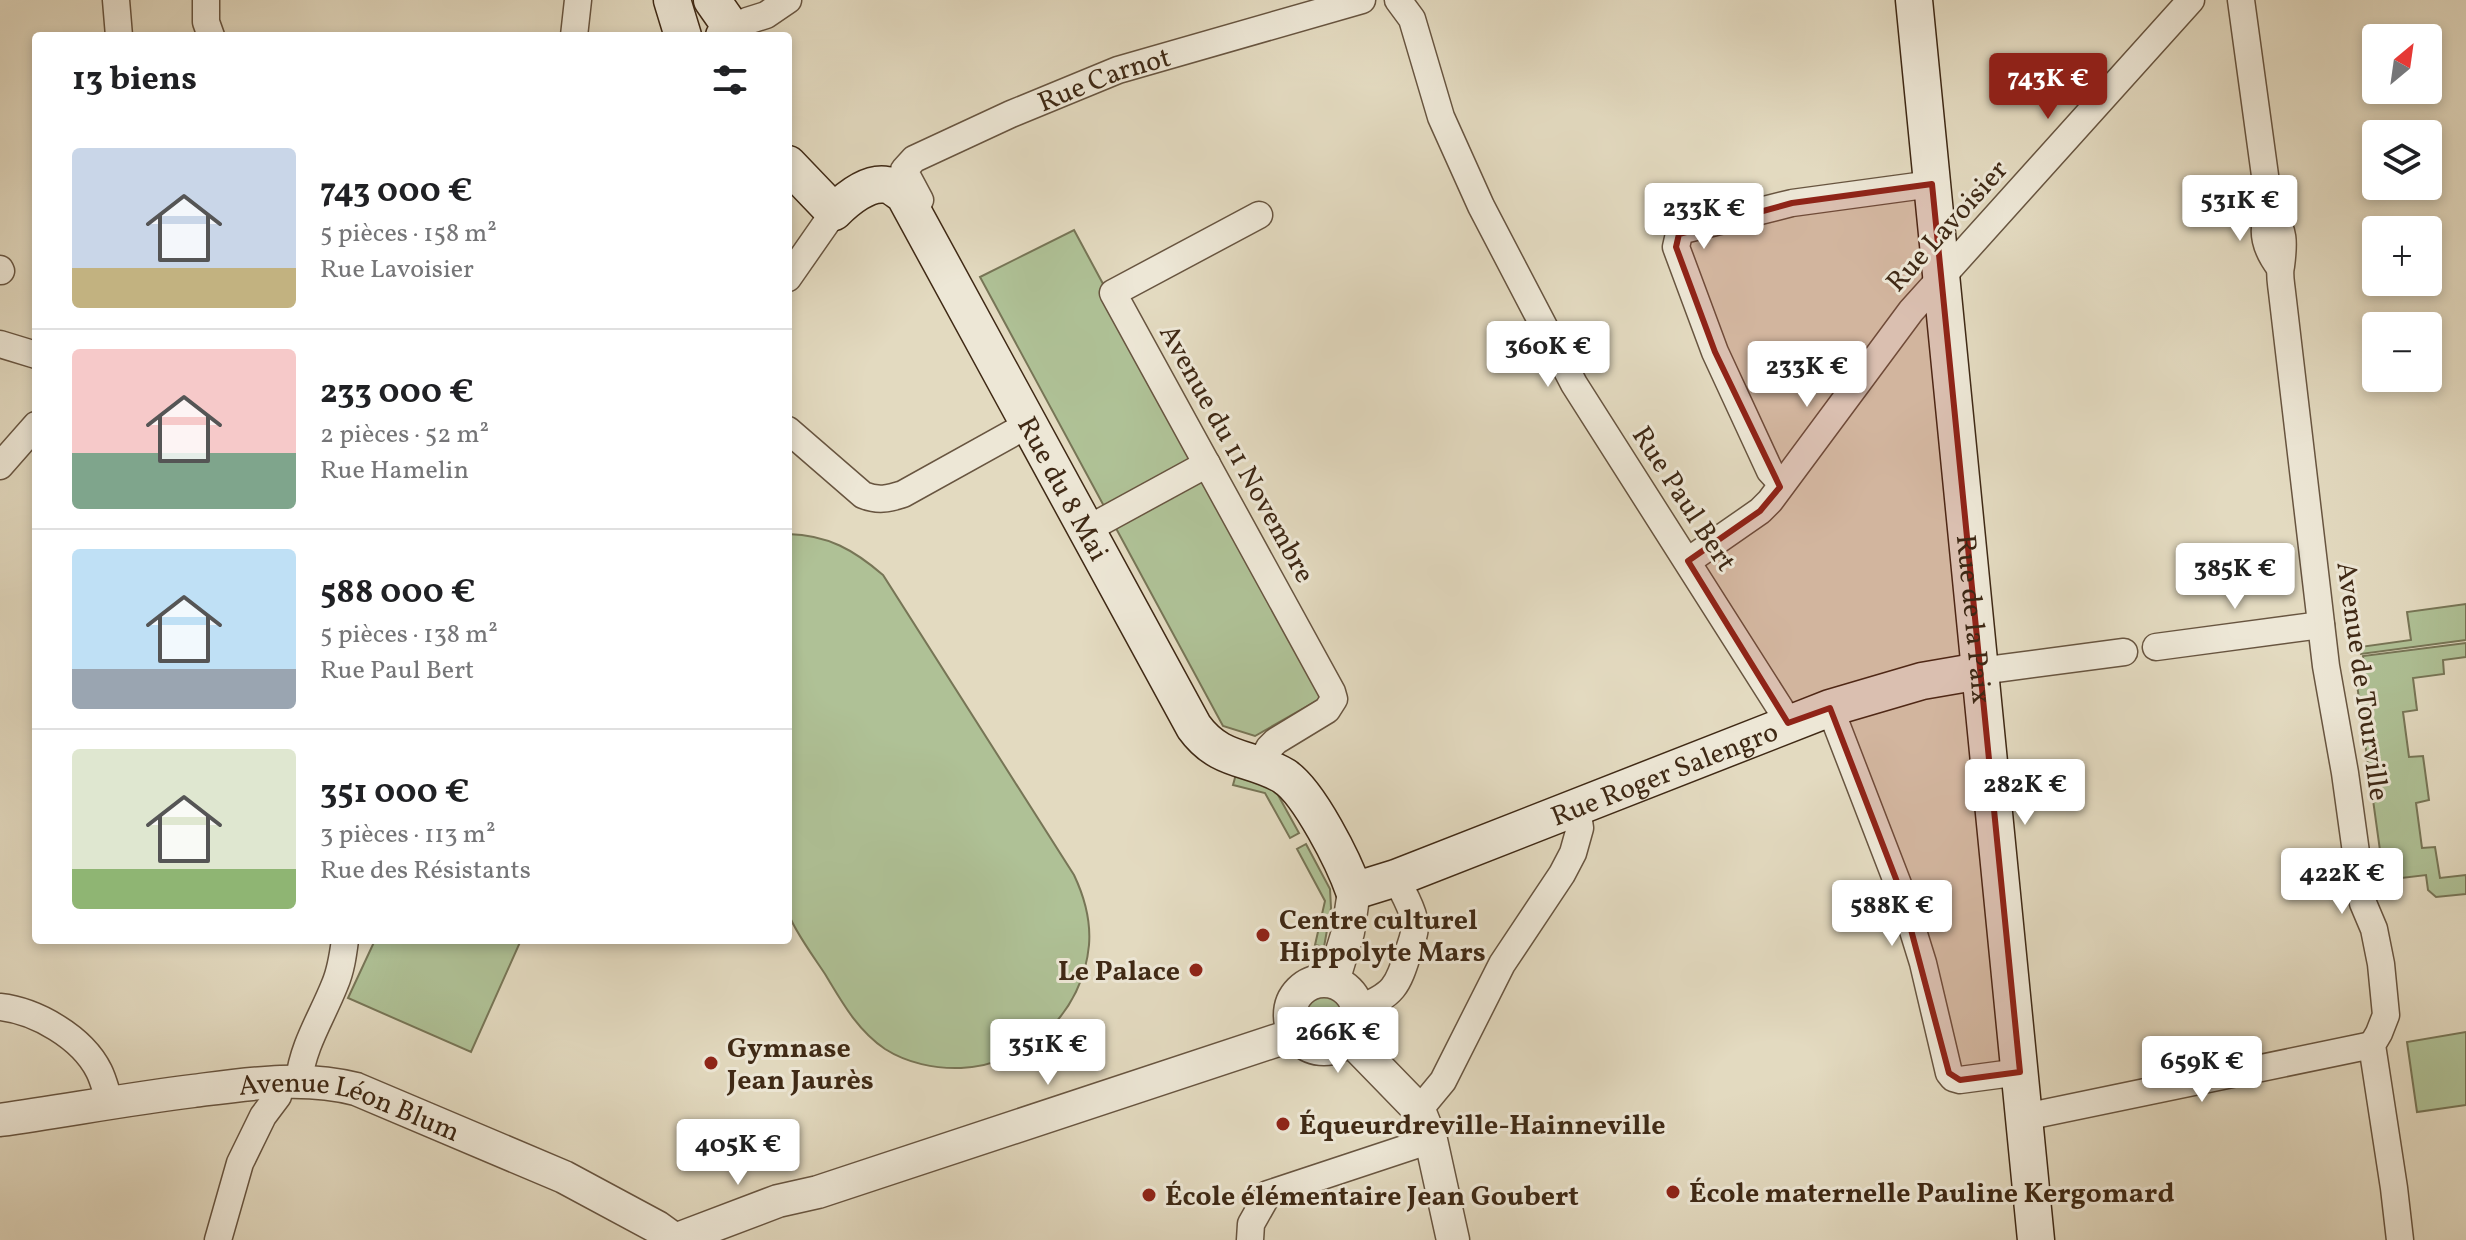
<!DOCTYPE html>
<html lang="fr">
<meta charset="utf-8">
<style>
body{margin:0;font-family:Vollkorn,serif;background:#f6f6f6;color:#202124;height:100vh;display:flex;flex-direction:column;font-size:30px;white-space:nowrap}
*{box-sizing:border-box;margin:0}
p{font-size:26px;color:#757577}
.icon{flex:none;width:44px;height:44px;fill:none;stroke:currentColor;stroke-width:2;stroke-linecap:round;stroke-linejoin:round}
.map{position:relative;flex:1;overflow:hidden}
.details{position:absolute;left:32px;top:32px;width:760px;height:912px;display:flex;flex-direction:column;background:#fff;border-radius:8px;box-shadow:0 4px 12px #0003}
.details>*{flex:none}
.needle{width:52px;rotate:29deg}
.tools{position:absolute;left:2362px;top:24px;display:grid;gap:16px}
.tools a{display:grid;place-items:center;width:80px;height:80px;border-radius:8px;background:#fff;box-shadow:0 4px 12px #0003;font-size:40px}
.price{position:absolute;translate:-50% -68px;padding:0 18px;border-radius:8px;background:#fff;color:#222;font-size:26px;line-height:52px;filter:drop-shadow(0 2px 4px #0008)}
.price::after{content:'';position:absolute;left:50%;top:48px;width:24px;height:18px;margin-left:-12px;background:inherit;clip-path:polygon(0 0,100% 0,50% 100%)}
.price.active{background:#8f2418;color:#fff}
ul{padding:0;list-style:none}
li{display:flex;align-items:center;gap:24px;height:200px;padding:0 40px}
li+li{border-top:2px solid #e0e0e0}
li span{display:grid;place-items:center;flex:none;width:224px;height:160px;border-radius:8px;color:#555}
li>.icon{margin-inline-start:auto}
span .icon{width:96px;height:96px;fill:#fffc;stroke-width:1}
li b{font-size:34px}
h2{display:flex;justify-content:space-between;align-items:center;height:96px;padding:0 40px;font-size:34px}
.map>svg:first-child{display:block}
.green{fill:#afc196;stroke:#777556;stroke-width:2}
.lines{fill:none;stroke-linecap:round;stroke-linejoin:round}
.minor-casing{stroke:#685540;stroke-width:29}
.tertiary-casing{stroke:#685540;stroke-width:35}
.secondary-casing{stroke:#3f2915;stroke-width:39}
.minor{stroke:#ede7d6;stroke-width:26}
.tertiary{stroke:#ede7d6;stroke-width:32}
.secondary{stroke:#ede7d6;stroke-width:36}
.marked{fill:#8f2418;fill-opacity:0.2;stroke:#8f2418;stroke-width:6;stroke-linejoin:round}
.poi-dot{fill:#8f2418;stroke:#ede7d6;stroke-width:3}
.labels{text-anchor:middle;stroke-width:6;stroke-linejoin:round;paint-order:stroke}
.street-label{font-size:28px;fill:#3f2915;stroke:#ede7d6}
.poi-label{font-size:28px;font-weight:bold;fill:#3f2915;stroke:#ede7d6;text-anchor:start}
</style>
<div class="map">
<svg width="2466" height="1240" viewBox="0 0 2466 1240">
<rect width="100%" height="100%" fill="#e3dac0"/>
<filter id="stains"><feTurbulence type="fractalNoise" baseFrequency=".0025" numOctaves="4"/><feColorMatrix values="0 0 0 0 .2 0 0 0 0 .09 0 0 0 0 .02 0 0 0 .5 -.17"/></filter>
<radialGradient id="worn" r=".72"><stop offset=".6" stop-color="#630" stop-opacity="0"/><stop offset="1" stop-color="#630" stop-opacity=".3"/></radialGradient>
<!-- green -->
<path class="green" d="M1074,230l251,466 -70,40 -32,-10 -243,-449z
M788,534c40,1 66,16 95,41l191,300c10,21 17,45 15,70 -6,67 -61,120 -128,123 -26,1 -54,-5 -76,-19 -28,-19 -43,-47 -60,-75 -9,-14 -35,-49 -37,-63 -2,-11 0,-25 0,-36 0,-27 0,-53 0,-79 0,-87 0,-175 0,-262z
M2466,604v36l-105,14 -1,-7 51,-7 -4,-28z
M2466,643v14l-23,3 1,14 -31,4 4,32 -14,2 6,45 14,-1 6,44 -13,3 6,45 13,-1 5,31 26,-3v19l-30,3 -8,-7 -2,-15 -33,4 -10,-7 -28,-202 9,-2 -1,-12z
M1236,774l29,10 13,11 21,38 -9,5 -25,-45 -32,-8z
M1306,844l24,45 1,19 -7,39 -9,-2 10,-44 -28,-52z
M375,940h146l-50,112 -123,-54z
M1304 1012a21 21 0 1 1 42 0a21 21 0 1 1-42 0Z
M2466,1032v73l-49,7 -10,-70z"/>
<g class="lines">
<defs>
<g id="minor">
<path d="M116,0l3,36"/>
<path d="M206,0v22l5,14"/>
<path d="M1398,0l14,19 29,98 40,89 93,178 206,324 8,15"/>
<path d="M2241,0l29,212c-11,20 -3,39 10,56"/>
<path d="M733,30l14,-9 19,-6 22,-15"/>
<path d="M574,36l4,-36"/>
<path id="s1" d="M917,206l3,-6 -16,-30 10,-11 97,-45 107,-44 244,-70"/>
<path d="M2270,212c15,18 14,31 11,54 -2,8 0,17 1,26l44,374 19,107 18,130 11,26 7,35 5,51 -7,18 -7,12 22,143 6,52"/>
<path d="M1259,215l-146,78 219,399 2,7 -7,11 -51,31 -7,7 -10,18"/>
<path d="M0,269l1,2"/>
<path d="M788,278l46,-66"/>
<path d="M0,344l36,11"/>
<path d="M788,430l75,65c15,6 25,4 40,-1l126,-70"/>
<path d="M0,466l36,-41"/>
<path d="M1782,484l-12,-13 -55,-119 -39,-105 3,-13 5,-4 108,-27 140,-19"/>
<path d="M1086,530l121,-66"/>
<path d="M1688,561l72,-50 10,-10 141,-190 280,-311"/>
<path d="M2156,647l165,-22"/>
<path d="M1980,671l144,-19"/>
<path d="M1830,708l71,184 22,71 26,110 4,5 7,2 60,-8"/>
<path d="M0,1007c36,4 82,30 99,64 5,10 7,21 11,31"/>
<path d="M1358,1009c37,-15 39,-22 51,-59 3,-10 8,-21 5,-31 -3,-14 -12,-28 -18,-41"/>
<path d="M299,1080c4,-35 23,-63 36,-96 6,-14 8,-29 10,-44"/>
<path d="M1419,1110l24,-29 59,-117 60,-90 11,-21 7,-25 -3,-20"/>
<path d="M2025,1117l347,-72"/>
<path d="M218,1240l22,-77 23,-47 15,-20 3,-14"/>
<path d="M1250,1240l1,-16 17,-30 163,-54"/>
</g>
<g id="tertiary">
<circle cx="1324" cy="1015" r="34"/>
<path d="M1333,981l15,-49 6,-41"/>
<path d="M1349,1038l70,72 12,30 22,100"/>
<path id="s2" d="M0,1120c64,-9 128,-21 193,-29 54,-7 110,-16 163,-2l208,88 93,50 18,13 103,-39 40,-9 478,-158"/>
</g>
<g id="secondary">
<path d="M672,0l11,36"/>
<path d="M712,0l21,30 -9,6"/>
<path id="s3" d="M1914,0l122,1240"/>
<path id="s4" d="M788,164l46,48c12,-12 34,-31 53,-27 6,1 12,7 17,10l290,532c26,36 56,29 90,49 25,16 60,86 70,115l42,-13 434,-170 92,-27 58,-10"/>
</g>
</defs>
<!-- minor casing -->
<use href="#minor" class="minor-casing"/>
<!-- tertiary casing -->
<use href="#tertiary" class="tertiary-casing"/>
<!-- secondary casing -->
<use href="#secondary" class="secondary-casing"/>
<!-- minor -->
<use href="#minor" class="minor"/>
<!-- tertiary -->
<use href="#tertiary" class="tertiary"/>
<!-- secondary -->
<use href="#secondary" class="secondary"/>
</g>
<!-- marked area -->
<path class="marked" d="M1932,184l88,888 -60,8 -11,-7 -48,-181 -71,-184 -42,15 -100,-162 72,-50 20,-24 -65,-135 -39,-105 3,-13 113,-31z"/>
<!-- markers -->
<g class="poi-dot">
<circle cx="1263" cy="935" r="8"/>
<circle cx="1196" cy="970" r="8"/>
<circle cx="711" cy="1063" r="8"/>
<circle cx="1283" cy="1124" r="8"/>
<circle cx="1673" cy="1192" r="8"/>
<circle cx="1149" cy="1195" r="8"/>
</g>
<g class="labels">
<!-- street labels -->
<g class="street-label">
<text dy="10" stroke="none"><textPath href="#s1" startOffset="262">Rue Carnot</textPath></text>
<text transform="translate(1946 225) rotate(-48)" y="10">Rue Lavoisier</text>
<text transform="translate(1238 453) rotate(61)" y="10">Avenue du 11 Novembre</text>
<text dy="10" stroke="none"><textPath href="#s4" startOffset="482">Rue du 8 Mai</textPath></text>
<text transform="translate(1685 498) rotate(57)" y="10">Rue Paul Bert</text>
<text dy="10" stroke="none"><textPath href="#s3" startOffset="622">Rue de la Paix</textPath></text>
<text transform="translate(2364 681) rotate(82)" y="10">Avenue de Tourville</text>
<text dy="10" stroke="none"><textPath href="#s4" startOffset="1326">Rue Roger Salengro</textPath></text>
<text dy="10" stroke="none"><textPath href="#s2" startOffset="356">Avenue Léon Blum</textPath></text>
</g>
<!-- poi labels -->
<g class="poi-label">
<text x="1279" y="929">Centre culturel<tspan x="1279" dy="32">Hippolyte Mars</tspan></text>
<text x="1180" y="980" text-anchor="end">Le Palace</text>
<text x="727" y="1057">Gymnase<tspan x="727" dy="32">Jean Jaurès</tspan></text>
<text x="1299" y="1134">Équeurdreville-Hainneville</text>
<text x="1689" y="1202">École maternelle Pauline Kergomard</text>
<text x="1165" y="1205">École élémentaire Jean Goubert</text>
</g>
</g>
<rect width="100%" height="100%" filter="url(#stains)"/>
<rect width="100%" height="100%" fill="url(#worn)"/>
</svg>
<div class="tools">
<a><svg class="needle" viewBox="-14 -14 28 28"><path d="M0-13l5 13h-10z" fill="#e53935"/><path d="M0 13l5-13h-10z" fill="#757577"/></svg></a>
<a><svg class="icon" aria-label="layers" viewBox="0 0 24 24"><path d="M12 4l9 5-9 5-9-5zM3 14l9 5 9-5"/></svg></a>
<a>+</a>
<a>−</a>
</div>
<b class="price active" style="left:2048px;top:121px">743K €</b>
<b class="price" style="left:2240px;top:243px">531K €</b>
<b class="price" style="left:1704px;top:251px">233K €</b>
<b class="price" style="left:1548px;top:389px">360K €</b>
<b class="price" style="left:1807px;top:409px">233K €</b>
<b class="price" style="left:2235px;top:611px">385K €</b>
<b class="price" style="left:2025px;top:827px">282K €</b>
<b class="price" style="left:2342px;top:916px">422K €</b>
<b class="price" style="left:1892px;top:948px">588K €</b>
<b class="price" style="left:1338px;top:1075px">266K €</b>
<b class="price" style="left:1048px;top:1087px">351K €</b>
<b class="price" style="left:2202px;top:1104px">659K €</b>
<b class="price" style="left:738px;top:1187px">405K €</b>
<section class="details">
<h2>13 biens<svg class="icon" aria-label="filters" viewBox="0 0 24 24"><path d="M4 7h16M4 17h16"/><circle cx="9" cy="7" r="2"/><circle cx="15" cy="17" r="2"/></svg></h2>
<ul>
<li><span style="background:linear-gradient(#c9d6e8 75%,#c2b280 0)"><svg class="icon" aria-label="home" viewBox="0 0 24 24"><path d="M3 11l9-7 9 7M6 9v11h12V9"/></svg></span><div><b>743 000 €</b><p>5 pièces · 158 m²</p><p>Rue Lavoisier</p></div></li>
<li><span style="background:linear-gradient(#f6c9c9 65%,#7fa58c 0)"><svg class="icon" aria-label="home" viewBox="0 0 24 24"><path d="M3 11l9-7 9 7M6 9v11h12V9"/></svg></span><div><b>233 000 €</b><p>2 pièces · 52 m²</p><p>Rue Hamelin</p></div></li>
<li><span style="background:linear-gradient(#bfe0f5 75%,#9aa5b1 0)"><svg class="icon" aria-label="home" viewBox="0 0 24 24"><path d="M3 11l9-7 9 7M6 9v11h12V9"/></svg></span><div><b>588 000 €</b><p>5 pièces · 138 m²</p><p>Rue Paul Bert</p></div></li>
<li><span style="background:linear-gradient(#dfe7d0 75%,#8fb573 0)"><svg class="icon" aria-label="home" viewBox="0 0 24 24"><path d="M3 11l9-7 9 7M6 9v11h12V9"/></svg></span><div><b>351 000 €</b><p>3 pièces · 113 m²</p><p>Rue des Résistants</p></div></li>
</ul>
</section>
</div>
